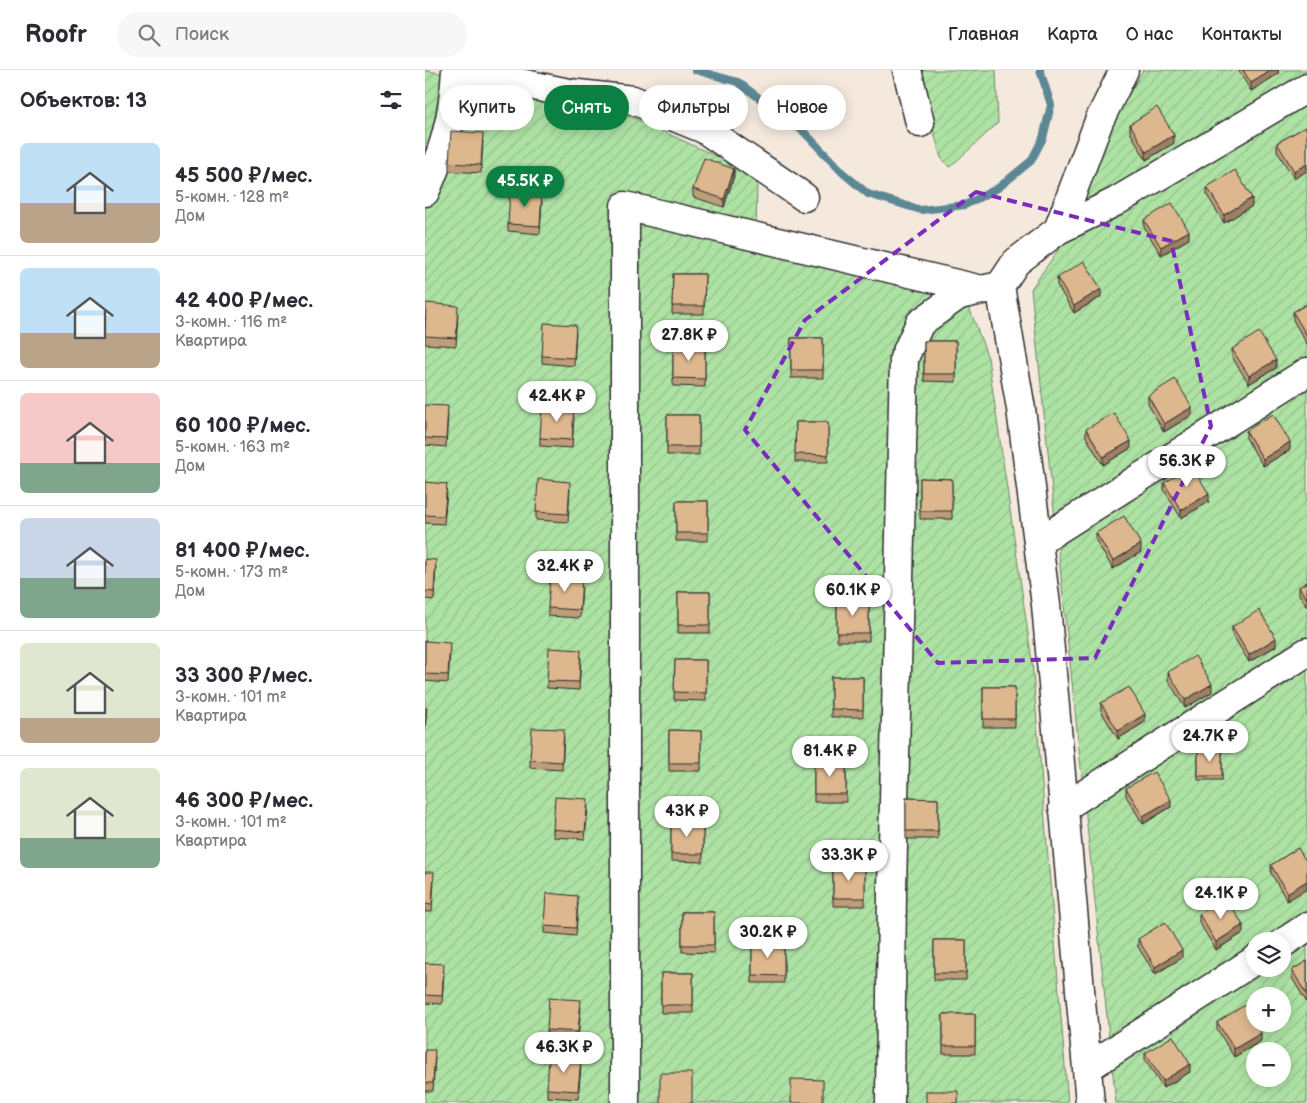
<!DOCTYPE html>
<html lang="ru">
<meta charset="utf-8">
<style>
body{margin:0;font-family:"Balsamiq Sans",sans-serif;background:#f7f7f7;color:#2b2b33;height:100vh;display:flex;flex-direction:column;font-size:19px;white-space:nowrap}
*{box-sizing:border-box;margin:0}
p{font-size:16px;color:#7c7c81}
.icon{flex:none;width:28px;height:28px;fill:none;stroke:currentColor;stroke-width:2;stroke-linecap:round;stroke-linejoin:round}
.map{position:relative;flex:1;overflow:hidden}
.sheet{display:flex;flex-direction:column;background:#fff;width:425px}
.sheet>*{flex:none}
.top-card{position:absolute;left:15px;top:15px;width:475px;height:45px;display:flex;gap:10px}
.tools{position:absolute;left:821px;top:862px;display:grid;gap:10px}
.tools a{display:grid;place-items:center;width:45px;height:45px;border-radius:50%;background:#fff;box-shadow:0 2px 12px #0003;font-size:25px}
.price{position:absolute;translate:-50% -42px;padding:0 11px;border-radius:18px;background:#fff;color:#222;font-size:16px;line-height:32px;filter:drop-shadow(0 1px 2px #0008)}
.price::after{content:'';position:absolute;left:50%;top:30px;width:15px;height:11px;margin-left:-8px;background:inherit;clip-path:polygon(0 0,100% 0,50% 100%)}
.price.selected{background:#0b8043;color:#fff}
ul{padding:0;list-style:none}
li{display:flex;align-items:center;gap:15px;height:125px;padding:0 20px}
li+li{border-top:1px solid #e1e1e2}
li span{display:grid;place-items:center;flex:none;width:140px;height:100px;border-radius:8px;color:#555}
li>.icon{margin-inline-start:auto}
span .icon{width:60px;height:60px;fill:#fffc;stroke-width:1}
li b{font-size:21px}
h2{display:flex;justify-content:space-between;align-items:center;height:60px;padding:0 20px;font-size:21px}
.tag{padding:0 18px;border-radius:22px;background:#fff;box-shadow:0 2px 12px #0003;font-size:18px;line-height:45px}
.tag.selected{background:#0b8043;color:#fff}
header{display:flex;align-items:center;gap:30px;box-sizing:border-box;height:70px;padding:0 25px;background:#fff;border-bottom:1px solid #e1e1e2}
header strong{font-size:24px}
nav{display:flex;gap:28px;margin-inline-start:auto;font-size:18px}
.search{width:350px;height:45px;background:#f7f7f7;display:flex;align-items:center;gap:12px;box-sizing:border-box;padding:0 18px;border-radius:28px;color:#7c7c81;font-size:19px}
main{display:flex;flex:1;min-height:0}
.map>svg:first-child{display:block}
.garden{fill:url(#garden-furrows);stroke:#6c8668;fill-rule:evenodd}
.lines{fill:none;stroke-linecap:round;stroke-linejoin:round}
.stream{stroke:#5c8895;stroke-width:8}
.minor-casing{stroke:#2b2b2b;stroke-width:31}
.minor{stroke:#fff;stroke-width:28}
.wall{fill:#be9d7a;stroke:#2b2b2b}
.shaded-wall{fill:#9b8063;stroke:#2b2b2b}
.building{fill:#ddb78e;stroke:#2b2b2b}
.marked{fill:none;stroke:#7b2cbf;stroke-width:4;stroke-dasharray:10 6;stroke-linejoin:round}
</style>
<header>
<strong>Roofr</strong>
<div class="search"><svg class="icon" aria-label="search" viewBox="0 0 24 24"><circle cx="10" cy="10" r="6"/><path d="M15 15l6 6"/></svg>Поиск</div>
<nav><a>Главная</a><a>Карта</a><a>О нас</a><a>Контакты</a></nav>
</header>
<main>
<section class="sheet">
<h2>Объектов: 13<svg class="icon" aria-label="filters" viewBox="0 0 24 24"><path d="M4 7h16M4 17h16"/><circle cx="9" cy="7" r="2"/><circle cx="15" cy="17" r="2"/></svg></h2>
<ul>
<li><span style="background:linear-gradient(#bfe0f5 60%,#b9a48a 0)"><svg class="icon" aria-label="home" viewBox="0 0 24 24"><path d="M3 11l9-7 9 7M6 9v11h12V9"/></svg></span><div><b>45 500 ₽/мес.</b><p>5-комн. · 128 m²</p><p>Дом</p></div></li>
<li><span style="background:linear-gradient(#bfe0f5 65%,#b9a48a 0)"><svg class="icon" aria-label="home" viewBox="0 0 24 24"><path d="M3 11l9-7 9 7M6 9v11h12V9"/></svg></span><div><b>42 400 ₽/мес.</b><p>3-комн. · 116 m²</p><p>Квартира</p></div></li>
<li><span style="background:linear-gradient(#f6c9c9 70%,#7fa58c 0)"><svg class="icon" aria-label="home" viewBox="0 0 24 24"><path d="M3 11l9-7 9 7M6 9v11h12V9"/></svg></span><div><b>60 100 ₽/мес.</b><p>5-комн. · 163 m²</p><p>Дом</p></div></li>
<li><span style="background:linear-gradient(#c9d6e8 60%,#7fa58c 0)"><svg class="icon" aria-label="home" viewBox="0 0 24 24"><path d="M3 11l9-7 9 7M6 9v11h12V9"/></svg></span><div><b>81 400 ₽/мес.</b><p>5-комн. · 173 m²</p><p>Дом</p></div></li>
<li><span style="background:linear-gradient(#dfe7d0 75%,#b9a48a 0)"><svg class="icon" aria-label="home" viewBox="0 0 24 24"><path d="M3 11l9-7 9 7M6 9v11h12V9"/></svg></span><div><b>33 300 ₽/мес.</b><p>3-комн. · 101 m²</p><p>Квартира</p></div></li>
<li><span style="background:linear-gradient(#dfe7d0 70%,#7fa58c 0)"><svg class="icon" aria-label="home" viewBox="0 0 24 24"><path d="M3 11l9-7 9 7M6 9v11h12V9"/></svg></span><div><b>46 300 ₽/мес.</b><p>3-комн. · 101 m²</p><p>Квартира</p></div></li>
</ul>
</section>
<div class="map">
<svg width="882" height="1033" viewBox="0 0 882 1033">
<defs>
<pattern id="garden-furrows" width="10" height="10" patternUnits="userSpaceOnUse" patternTransform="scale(1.25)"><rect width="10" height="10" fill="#ade2a4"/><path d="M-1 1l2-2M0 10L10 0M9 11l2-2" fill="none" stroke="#95c28d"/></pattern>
</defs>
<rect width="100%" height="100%" fill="#f5e9dd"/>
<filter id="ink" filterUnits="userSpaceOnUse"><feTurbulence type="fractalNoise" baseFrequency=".02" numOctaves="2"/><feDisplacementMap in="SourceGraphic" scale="10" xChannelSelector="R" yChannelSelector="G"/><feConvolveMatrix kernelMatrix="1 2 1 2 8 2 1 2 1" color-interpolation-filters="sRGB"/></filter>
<g filter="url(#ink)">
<!-- garden -->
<path class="garden" d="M0,0l200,44 132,61 -1,70 164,36 49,26 19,51 44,303 36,442h-643z
M492,0h79l2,53 -48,44 -9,-9z
M718,0h164v1033h-191l-85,-814 32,-46 39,-102zM830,871h28v28h-28zM830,926h28v28h-28zM830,981h28v28h-28z"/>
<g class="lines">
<!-- stream -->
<path class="stream" d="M270,0l43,12 66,50 39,41 25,21 53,16 44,-5 33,-17 33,-27 12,-23 8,-33 -11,-35"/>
<defs>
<path id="minor" d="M31,0l113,23 64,7 71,29 100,68
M482,0l13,53
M0,122c20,-45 28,-73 31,-122
M633,160l41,-109 25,-51
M575,216l21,123 25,196 44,498
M613,472l269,-170
M638,738l244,-156
M858,873l24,-16
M662,998l168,-108
M200,1033v-897l357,84
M465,1033l2,-213 12,-532 16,-35 39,-28 41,-9 16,-24 42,-32 57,-28 192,-114"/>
</defs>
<!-- minor casing -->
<use href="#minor" class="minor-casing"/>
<!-- minor -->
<use href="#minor" class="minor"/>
</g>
<!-- wall -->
<path class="wall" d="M813,0h40v4l-27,17z
M705,54l44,19 -28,17 -16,-28z
M880,57l-11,52 -17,-28v-8z
M58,71l-2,32 -32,-2v-8z
M309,106l-10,31 -31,-10v-8z
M782,117l45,19 -28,17 -17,-28z
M117,131l-2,33 -32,-3v-7z
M719,150l45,19 -28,16 -17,-28z
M248,204h32l-1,40h-32z
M632,208l44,19 -27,16 -17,-28z
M882,234v40l-14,-24v-8z
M33,243l-2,33 -31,-2v-28z
M151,263l-2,33 -32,-3v-7z
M366,268h32v40h-32z
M499,271h32v41l-32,-1z
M248,276l32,1v40l-32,-1z
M807,279l44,19 -27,16 -17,-27z
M723,326l44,19 -28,17 -16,-28z
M0,335l23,9 -2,33 -21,-2z
M242,345h32v40h-32z
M149,346l-2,32 -32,-2v-8z
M371,352h32v40h-33z
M661,359l45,19 -28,17 -17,-28z
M821,361l44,19 -27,16 -17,-28z
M495,408l32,1v40h-32z
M0,412l22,10 -3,32 -19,-1z
M739,413l45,19 -28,16 -17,-28z
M145,419l-2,33 -32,-2v-8z
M251,431h32v40h-32z
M671,463l45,19 -28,17 -17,-28z
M0,489l11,8 -2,33 -9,-1z
M882,512v25l-8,-13v-7z
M157,516l-2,32 -32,-2v-8z
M253,522h32v41h-32z
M412,531h32v40h-32z
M807,557l44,19 -27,16 -17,-28z
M0,571l25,10 -2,32 -23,-2z
M156,588l-2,32 -32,-2v-7z
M250,590h31v41l-32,-1z
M743,602l44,20 -27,16 -17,-28z
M406,607h32v40h-32z
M558,617h32v40h-32z
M676,633l44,19 -27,17 -17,-28z
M244,660l32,1v40h-32z
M139,667l-2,33 -32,-2v-8z
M773,680h24v30h-24z
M389,691l32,1v40h-32z
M701,718l45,19 -28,17 -17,-28z
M481,728l32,1v40h-32z
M163,737l-3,32 -32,-2v-8z
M246,751l32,1v40l-32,-1z
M873,778l-11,53 -16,-28v-8z
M408,795h32v41h-32z
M0,802l9,8 -2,32h-7z
M153,833l-2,33 -32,-3v-7z
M257,842h32v41l-32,-1z
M774,844l44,19 -27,17 -17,-28z
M713,869l44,19 -27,16 -17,-27z
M509,870h32v40h-32z
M327,873h32v40h-32z
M882,891v42l-15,-25v-8z
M0,893l19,9 -2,32 -17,-1z
M236,903h32v40h-32z
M156,937l-3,33 -31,-2v-8z
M518,944h32v40h-32z
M792,952l44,19 -27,16 -17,-28z
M0,980l10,8 -2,33h-8z
M720,983l45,19 -27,16 -18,-28z
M156,997l-3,32 -31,-2v-8z"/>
<!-- shaded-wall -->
<path class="shaded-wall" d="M847,0h6v4l-27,17v-8z
M749,65v8l-28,17v-8z
M882,94v7l-13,8v-8z
M309,99v7l-10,31v-8z
M827,128v8l-28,17v-8z
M764,161v8l-28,16v-8z
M676,219v8l-27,16v-7z
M851,290v8l-27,16v-8z
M767,337v8l-28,17v-8z
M706,371v7l-28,17v-8z
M865,372v8l-27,16v-7z
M784,424v8l-28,16v-8z
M716,474v8l-28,17v-8z
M851,568v8l-27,16v-7z
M787,614v8l-27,16v-8z
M720,644v8l-27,17v-8z
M746,730v7l-28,17v-8z
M882,811v8l-20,12v-8z
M818,855v8l-27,17v-8z
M757,880v8l-27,16v-7z
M836,963v8l-27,16v-8z
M765,994v8l-27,16v-7z"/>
<!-- building -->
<path class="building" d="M818,0h29l-21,13z
M732,37l17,28 -28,17 -16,-28z
M880,57l2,4v33l-13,7 -17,-28z
M26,61l32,2 -2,32 -32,-2z
M279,88l30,11 -10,30 -31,-10z
M810,100l17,28 -28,17 -17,-28z
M85,121l32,2 -2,33 -32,-2z
M747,133l17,28 -28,16 -17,-27z
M659,191l17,28 -27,17 -17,-28z
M248,204h32l-1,32h-32z
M1,233l32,3 -2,32 -31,-2z
M882,234v32l-14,-24z
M119,253l32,2 -2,33 -32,-2z
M834,262l17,28 -27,16 -17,-27z
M366,268h32v32h-32z
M499,271h32v33h-32z
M248,276l32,1v32l-32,-1z
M750,309l17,28 -28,17 -16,-28z
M0,335l23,1 -2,33 -21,-1z
M117,336l32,2 -2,32 -32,-2z
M689,343l17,28 -28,16 -17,-28z
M848,344l17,28 -27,17 -17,-28z
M242,345h32v32h-32z
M371,352h32v33l-33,-1z
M767,396l17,28 -28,16 -17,-27z
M495,408l32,1v32h-32z
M113,409l32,3 -2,32 -32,-2z
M0,412l22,2 -3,32 -19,-1z
M251,431h32v32h-32z
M699,446l17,28 -28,17 -17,-28z
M0,489l11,1 -2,32 -9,-1z
M125,506l32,2 -2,32 -32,-2z
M882,512v17l-8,-12z
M253,522h32v33h-32z
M412,531h32v32h-32z
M834,540l17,28 -27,17 -17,-28z
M0,571l25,2 -2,32 -23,-1z
M124,578l32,2 -2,32 -32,-1z
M770,586l17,28 -27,16 -17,-28z
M250,590h31v33l-32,-1z
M406,607h32v33l-32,-1z
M558,617h32v32h-32z
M704,617l16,27 -27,17 -17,-28z
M0,638h2l-2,25z
M107,658l32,1 -2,33 -32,-2z
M244,660l32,1v32h-32z
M773,680h24v26h-24z
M389,691l32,1v32h-32z
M729,702l17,28 -28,16 -17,-28z
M130,727l33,2 -3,33 -32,-3z
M481,728l32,1v32h-32z
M246,751l32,1v32h-32z
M873,778l9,15v18l-20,12 -16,-28z
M408,795h32v33h-32z
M0,802h9l-2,33 -7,-1z
M121,823l32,3 -2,32 -32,-2z
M801,827l17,28 -27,17 -17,-28z
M257,842h32v33h-32z
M740,852l17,28 -27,17 -17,-28z
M509,870h32v33h-32z
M327,873h32v33l-32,-1z
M882,891v34l-15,-25z
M0,893l19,1 -2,32 -17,-1z
M236,903h32v32h-32z
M124,928l32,2 -3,32 -31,-2z
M820,935l10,17v2h1l5,9 -27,16 -17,-27z
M518,944h32v32h-32z
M748,966l17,28 -27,17 -18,-28z
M0,980h10l-2,33h-8z
M124,987l32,2 -3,32 -31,-2z
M235,1003h32v30h-32z
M366,1009l32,1v23h-32z
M501,1021h32v12h-32z"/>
</g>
<!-- marked area -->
<path class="marked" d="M551,122l195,49 40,185 -116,232 -157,5 -193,-233 60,-110z"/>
</svg>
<div class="tools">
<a><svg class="icon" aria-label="layers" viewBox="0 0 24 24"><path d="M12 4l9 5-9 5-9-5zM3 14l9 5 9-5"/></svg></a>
<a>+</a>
<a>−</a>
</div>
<b class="price selected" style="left:100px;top:138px">45.5K ₽</b>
<b class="price" style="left:264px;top:292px">27.8K ₽</b>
<b class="price" style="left:132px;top:353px">42.4K ₽</b>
<b class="price" style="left:762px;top:418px">56.3K ₽</b>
<b class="price" style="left:140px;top:523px">32.4K ₽</b>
<b class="price" style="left:428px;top:547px">60.1K ₽</b>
<b class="price" style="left:785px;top:693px">24.7K ₽</b>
<b class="price" style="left:405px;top:708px">81.4K ₽</b>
<b class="price" style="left:262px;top:768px">43K ₽</b>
<b class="price" style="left:424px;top:812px">33.3K ₽</b>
<b class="price" style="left:796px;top:850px">24.1K ₽</b>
<b class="price" style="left:343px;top:889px">30.2K ₽</b>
<b class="price" style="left:139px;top:1004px">46.3K ₽</b>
<div class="top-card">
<a class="tag">Купить</a>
<a class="tag selected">Снять</a>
<a class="tag">Фильтры</a>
<a class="tag">Новое</a>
</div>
</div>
</main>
